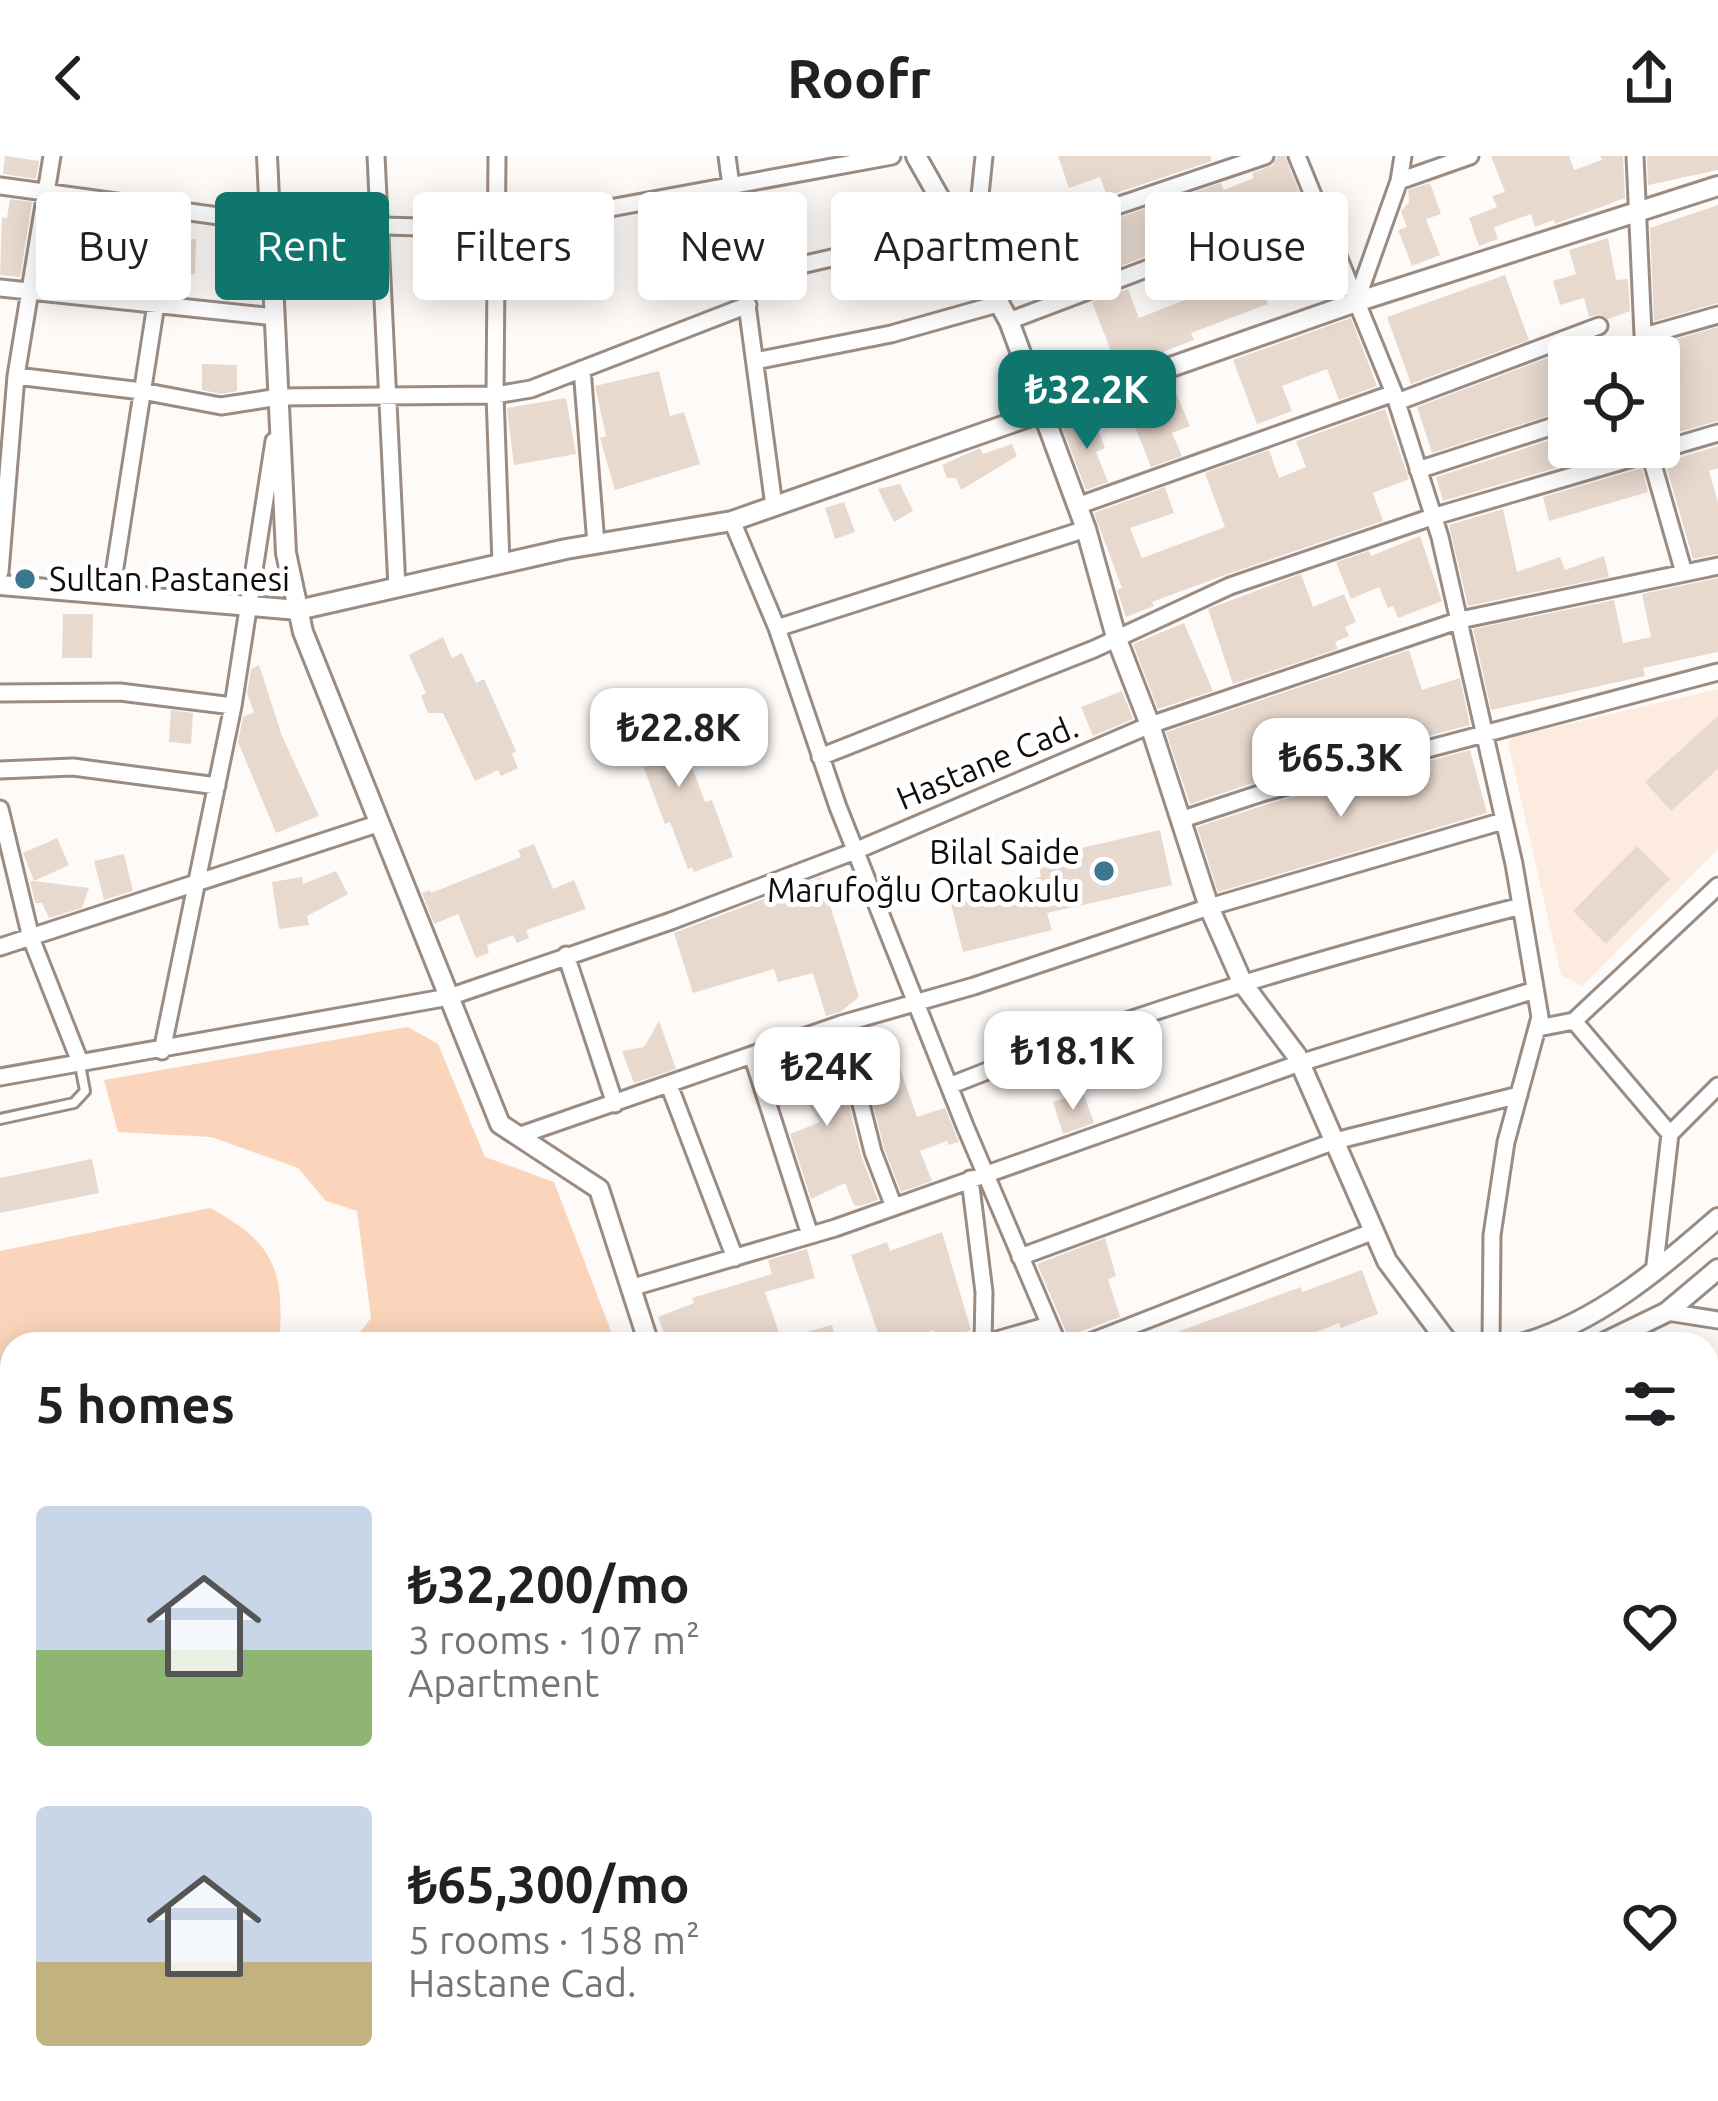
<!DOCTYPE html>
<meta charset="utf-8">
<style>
body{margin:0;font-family:Ubuntu,sans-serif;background:#f6f6f6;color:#202124;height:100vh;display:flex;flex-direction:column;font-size:45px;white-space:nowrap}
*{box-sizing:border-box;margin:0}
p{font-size:39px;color:#757577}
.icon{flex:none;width:66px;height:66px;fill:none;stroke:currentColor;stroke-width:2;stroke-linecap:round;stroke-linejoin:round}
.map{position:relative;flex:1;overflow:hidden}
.drawer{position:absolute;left:0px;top:1176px;width:1719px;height:771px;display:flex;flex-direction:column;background:#fff;border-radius:36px 36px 0 0;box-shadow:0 6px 30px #0003}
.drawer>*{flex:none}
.banner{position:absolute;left:36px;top:36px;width:1647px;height:108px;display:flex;gap:24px}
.controls{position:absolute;left:1548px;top:180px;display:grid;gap:24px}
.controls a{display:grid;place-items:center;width:132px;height:132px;border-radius:12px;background:#fff;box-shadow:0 6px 30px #0003;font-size:60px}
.price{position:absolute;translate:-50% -102px;padding:0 27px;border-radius:24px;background:#fff;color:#222;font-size:39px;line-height:78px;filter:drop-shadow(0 3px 6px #0008)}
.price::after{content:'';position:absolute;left:50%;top:72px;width:36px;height:27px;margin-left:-18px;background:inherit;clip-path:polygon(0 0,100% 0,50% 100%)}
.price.active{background:#0f766e;color:#fff}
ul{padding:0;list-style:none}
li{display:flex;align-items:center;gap:36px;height:300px;padding:0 36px}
li span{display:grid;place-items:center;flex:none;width:336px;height:240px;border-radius:12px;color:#555}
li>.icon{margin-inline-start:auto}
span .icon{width:144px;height:144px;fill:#fffc;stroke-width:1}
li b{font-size:51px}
h2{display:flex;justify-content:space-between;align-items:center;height:144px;padding:0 36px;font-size:51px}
.chip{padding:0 42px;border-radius:12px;background:#fff;box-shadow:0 6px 30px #0003;font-size:42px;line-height:108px}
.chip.active{background:#0f766e;color:#fff}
header{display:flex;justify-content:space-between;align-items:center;height:156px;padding:0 36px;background:#fff;font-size:54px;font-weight:700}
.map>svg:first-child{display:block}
.built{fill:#fdebdf}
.green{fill:#fbd5bb}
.building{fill:#e8d9cf}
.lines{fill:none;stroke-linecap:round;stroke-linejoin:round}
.service-casing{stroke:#9a8c83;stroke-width:14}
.minor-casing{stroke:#9a8c83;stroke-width:21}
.tertiary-casing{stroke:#9a8c83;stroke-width:24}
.secondary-casing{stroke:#9a8c83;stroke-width:27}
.service{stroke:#fff;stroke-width:8}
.minor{stroke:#fff;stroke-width:15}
.tertiary{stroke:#fff;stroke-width:18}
.secondary{stroke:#fff;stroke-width:21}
.poi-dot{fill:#3c778f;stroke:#fff;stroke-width:4.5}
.labels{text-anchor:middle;stroke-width:10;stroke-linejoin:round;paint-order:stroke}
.poi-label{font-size:33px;fill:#110c09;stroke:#fff;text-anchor:start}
.street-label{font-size:33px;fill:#110c09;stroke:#fff}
</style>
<header><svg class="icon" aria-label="back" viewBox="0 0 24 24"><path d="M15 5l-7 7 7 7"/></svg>Roofr<svg class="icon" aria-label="share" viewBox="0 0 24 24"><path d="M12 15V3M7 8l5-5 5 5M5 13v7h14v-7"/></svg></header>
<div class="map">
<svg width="1718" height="1945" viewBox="0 0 1718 1945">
<rect width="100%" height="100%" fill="#fdfaf8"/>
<!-- built -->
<path class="built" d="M1718,533v160l-136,137 -21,-11 -53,-232 5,-6z"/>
<!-- green -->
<path class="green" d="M408,871l30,17 47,113 69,25 62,162h-265l20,-26 -14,-107 -31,-10 -28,-33 -87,-31 -93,-5 -14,-52z
M210,1052c66,35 75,65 69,136h-267v110l-12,3v-206z
M12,1369v92l-12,3v-93z"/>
<!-- building -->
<path class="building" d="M5,0l34,5 -3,18 -33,-5z
M1058,0h152l2,5 -105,35 -7,-19 -31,11z
M1277,0h8l16,41 -212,81 -3,-9 -19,6 -12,-36 166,-56 3,7 30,-12 -2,-5 21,-8z
M1491,0h78l5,14 28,-10 -2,-4h23l2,42 -70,26 -1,-4 -19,7 -4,-13 -37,13 4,12 -19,7 -10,-28 28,-11 -5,-11 13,-4z
M1647,0h71v14l-70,15z
M1430,27l11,31 -15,5 14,36 -28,11 -14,-36 9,-3 -6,-16 8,-9 -1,-12z
M462,37l1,23 -35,-1 -1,-21z
M10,43l22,3 -12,75 -20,-2 2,-58 5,1z
M1718,49v98l-64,18 -4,-93z
M138,62l16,3 -3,17 45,1 -1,35 -27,-1 1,-11 -37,-8z
M1310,64l20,51 -39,15 -10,-27 -26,10 13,35 -77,29 3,7 -76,29 -26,-67 36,-13 11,29 51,-20 -10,-29z
M1608,82l8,42 12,-1 2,32 -22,8 -8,-5 -11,3 -5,-19 -24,7 -7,-24 23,-7 -7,-24z
M48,100l25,3v7l34,1v20l-63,-6z
M1505,119l24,65 -118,44 -24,-67z
M1351,162l26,68 -38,14 -12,-31 -45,17 10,25 -35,13 -24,-64z
M1718,171v94l-54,15 -9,-91z
M1595,184l5,17h-31v52l-137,44 -15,-46z
M202,208l35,1v26l-16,3 -19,-4z
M659,215l11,45 14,-4 16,52 -85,26 -15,-52 6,-2 -11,-50z
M1171,225l19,45 -18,7 10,23 -31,11 -27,-68z
M566,242l10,56 -62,11 -7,-57z
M1385,253l24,70 -36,14 10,28 -158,54 -73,27 2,4 -28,11 -9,-27 5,-2 -28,-75 71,-26 9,26 -44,15 12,30 83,-31 -20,-54 64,-23 10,28 27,-11 -10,-26z
M1093,261l12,31 -9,4 12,30 -22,8 -23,-61z
M1569,278v13h59l-185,54 -7,-24z
M1012,288l5,12 -56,34 -5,-12h-9l-5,-13 38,-17 3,6z
M1718,290v22l-9,3 9,31v52l-25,5 -28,-97z
M1642,312l6,24 -99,29 -6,-24z
M900,328l13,27 -19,11 -16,-33z
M844,346l11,30 -20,7 -10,-31z
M1503,353l14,63 43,-15 5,13 39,-14 5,21 -141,29 -19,-81z
M1420,380l22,65 -44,17 -5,-12 -5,2 -9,-21 -28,12 -15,-37 33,-11 2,5z
M1301,418l12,33 31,-13 12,28 -11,5 4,9 -14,6 3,7 -105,35 -25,-75z
M1718,422v74l-75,16 2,8 -154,34 -18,-81 141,-29 9,43 28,-6 -9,-43z
M63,458h30l-1,44h-30z
M1184,467l29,68 -55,18 -25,-65z
M443,481l9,21 10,-5 14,30 8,-4 32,72 -4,3 6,14 -17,8 -3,-6 -23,11 -32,-68h-15l-7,-17 5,-3 -17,-38z
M1409,494l13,40 38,-12 10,47 -208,55 -72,24 -24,-72z
M259,509l23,71 37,80 -43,17 -38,-91 5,-25 11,-5 -7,-19 4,-24z
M1122,535l11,28 -40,17 -12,-29z
M670,552l35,94 7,-2 21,57 -39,15 -2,-5 -4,2 -18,-47 -5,2 -40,-106 13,-5 3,6z
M171,554l22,3 -2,31 -22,-2z
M1718,560v53l-47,42 -26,-29z
M1470,594l17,63 -269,79 -21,-65 71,-23z
M1160,674l12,55 -125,28 5,17 -89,22 -13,-52 91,-23 -4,-19z
M57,682l12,27 -35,16 -11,-28z
M534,688l19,45 21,-9 12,29 -60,21 3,8 -12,5 -4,-8 -26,10 2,8 -13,5 -18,-44 -24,10 -12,-31 8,-3 1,3 90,-36 -3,-7z
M1637,690l33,33 -64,65 -33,-33z
M124,698l9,37 -29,9 -10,-39z
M336,715l12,23 -41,22 2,9 -30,4 -7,-47 30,-5 1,7z
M821,721l38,120 -19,15 -14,4 -13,-43 -35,9 -4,-13 -81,24 -19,-60z
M34,725l55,7 -7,20 -33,10 -7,-15h-7l-5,-21z
M659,865l17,48 -42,14 -12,-32 22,-4z
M880,881l9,26 8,-3 20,57 28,-9 14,34 -11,3 -1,-4 -27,10 12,30 -31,11 -17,-44 -26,-104z
M835,892l26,107 17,45 -18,6 -6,-1 -9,-22 -34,16 -21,-65 30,-12 -18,-27 -26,-9 -3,-17z
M1083,936l11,31 -31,11 -10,-32z
M92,1003l7,34 -99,20v-35z
M942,1076l29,98 -33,12 -4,-12 -37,14h-15l-31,-89 36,-13 3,9z
M1105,1082l11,38 -8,3 12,38 -52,19 -31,-72z
M807,1093l8,29 -50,14 16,47 51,-14 5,19h-169l-10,-27 36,-14 -2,-5 80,-24 -4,-14z
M1362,1114l16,44 -37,14 -2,-5 -54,21h-141l157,-57 1,5z"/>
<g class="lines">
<defs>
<path id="service" d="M0,963l74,-16 11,-12 -5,-26
M752,1935l22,10"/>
<path id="minor" d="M376,0l21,432
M497,0l-2,239 6,169
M727,0l47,350
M984,0l-10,98 291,-98
M1297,0l97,237 46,144 74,327 26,153 -34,125 -14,93 -1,109
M1635,0l9,201
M1399,25l71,-25
M0,30l270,37 226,6 396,-73
M744,122l215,-49
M0,132l275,29
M1356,146l43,-121 4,-25
M1009,165l306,-116
M1644,180l74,-21
M755,205l136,-27 110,-31
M582,213l14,175
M16,220l126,15 79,15 58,-9 216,-2 36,-6 217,-84
M1397,246l202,-76
M1648,291l36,126
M1418,314l151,-49
M1077,350l317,-113
M732,365l45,107 61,179 127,319 93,218
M0,416l16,-196 36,-220
M111,437l45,-289
M777,472l309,-99
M0,537l120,-1 113,14
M820,601l274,-108 136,-63 202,-69 286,-84
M0,614l73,-3 144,19
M0,653l31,129 49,124
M1180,664l85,-28 453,-120
M0,791l380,-124
M566,799l49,149
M1574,865l96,113 -16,139
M841,868l32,128 21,55
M1538,872l36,-7 144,-135
M162,895l71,-345 41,-265
M752,899l58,180
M0,921l449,-80 222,-76 184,-70 295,-126 310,-105 258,-54
M669,929l66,173
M949,930c185,-74 379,-130 572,-180
M1670,978l48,-48
M518,980l323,-112 133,-38 235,-79 294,-86
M970,1023l14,113 -1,52 66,-19
M1020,1101l315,-116 184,-46
M630,1132l205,-60 465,-165 235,-73
M1667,1156l51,8
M1085,1188l289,-113
M1707,1446h11
M1707,1612h11
M0,1684l12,-4
M0,1735l12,26
M1707,1768l11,-1
M92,1935l4,10
M595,1935v10
M1214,1935l1,10
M1401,1935l1,10
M1617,1935l4,10
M252,1945l6,-3 6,3
M291,1945v-10
M445,1945l1,-10
M894,1945v-10"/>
<path id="tertiary" d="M267,0l19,397 17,79 197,492 99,65 50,155
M916,0l93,165 77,208 30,108 34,88 59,182 34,77 54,72 90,205 62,83
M0,429l298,25 268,-61 166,-28 624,-219 362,-116
M1521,1188c77,-22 137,-74 197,-126
M1601,1188l66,-32 51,-43
M0,1502l12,-4
M1707,1680l11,21
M1707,1731l11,22"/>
<path id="secondary" d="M0,1855l12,27
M0,1910l15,35
M36,1935l4,10"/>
</defs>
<!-- service casing -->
<use href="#service" class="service-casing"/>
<!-- minor casing -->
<use href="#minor" class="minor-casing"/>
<!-- tertiary casing -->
<use href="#tertiary" class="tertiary-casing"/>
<!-- secondary casing -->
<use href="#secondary" class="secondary-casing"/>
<!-- service -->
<use href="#service" class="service"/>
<!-- minor -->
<use href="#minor" class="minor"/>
<!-- tertiary -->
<use href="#tertiary" class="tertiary"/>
<!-- secondary -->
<use href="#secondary" class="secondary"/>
</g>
<!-- markers -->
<g class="poi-dot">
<circle cx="25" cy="423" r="12"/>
<circle cx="1104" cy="715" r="12"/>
</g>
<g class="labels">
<!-- poi labels -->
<g class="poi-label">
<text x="49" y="435">Sultan Pastanesi</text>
<text x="1080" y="708" text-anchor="end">Bilal Saide<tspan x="1080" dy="38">Marufoğlu Ortaokulu</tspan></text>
</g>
<!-- street labels -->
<g class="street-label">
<text transform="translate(987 606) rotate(-23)" y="12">Hastane Cad.</text>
</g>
</g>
</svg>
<div class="controls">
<a><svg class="icon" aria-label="locate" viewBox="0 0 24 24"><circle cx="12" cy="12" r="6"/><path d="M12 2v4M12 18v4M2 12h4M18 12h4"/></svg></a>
</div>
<b class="price active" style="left:1087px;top:296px">₺32.2K</b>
<b class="price" style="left:679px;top:634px">₺22.8K</b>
<b class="price" style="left:1341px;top:664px">₺65.3K</b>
<b class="price" style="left:1073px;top:957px">₺18.1K</b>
<b class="price" style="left:827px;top:973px">₺24K</b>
<div class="banner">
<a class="chip">Buy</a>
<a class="chip active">Rent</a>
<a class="chip">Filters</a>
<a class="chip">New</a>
<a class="chip">Apartment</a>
<a class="chip">House</a>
</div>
<section class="drawer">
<h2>5 homes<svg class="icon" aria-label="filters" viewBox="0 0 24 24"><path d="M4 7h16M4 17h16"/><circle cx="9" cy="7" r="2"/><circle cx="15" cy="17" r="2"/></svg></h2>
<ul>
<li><span style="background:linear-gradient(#c9d6e8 60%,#8fb573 0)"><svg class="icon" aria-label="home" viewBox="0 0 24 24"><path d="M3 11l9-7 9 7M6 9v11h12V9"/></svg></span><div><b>₺32,200/mo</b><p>3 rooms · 107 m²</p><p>Apartment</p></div><svg class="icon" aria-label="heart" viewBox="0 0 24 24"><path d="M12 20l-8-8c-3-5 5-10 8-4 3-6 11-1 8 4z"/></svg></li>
<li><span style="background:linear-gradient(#c9d6e8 65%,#c2b280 0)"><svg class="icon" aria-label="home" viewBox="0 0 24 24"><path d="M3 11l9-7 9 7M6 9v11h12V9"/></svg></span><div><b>₺65,300/mo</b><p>5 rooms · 158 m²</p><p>Hastane Cad.</p></div><svg class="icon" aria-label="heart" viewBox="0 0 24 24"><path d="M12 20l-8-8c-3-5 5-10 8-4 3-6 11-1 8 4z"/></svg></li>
</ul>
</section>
</div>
